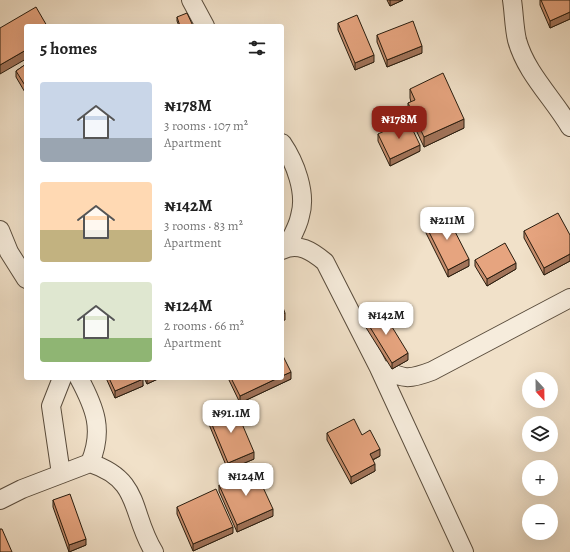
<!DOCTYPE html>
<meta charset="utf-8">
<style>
body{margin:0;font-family:Alegreya,serif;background:#f2f2f2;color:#222;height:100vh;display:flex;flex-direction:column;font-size:15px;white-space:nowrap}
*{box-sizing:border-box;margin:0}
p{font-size:13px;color:#767676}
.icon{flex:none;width:22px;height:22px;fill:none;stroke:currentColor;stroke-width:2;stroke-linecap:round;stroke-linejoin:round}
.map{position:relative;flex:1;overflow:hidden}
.sheet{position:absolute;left:24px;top:24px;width:260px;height:356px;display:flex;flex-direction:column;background:#fff;border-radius:4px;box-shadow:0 4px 16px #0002}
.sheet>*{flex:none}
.needle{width:26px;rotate:158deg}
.controls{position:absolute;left:522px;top:372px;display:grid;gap:8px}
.controls a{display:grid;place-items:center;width:36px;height:36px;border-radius:50%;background:#fff;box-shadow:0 4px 16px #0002;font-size:20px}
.price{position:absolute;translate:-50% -34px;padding:0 9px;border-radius:8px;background:#fff;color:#222;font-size:13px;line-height:26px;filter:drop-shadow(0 1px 2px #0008)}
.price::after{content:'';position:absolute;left:50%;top:24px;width:12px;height:9px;margin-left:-6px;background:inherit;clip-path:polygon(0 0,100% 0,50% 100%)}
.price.active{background:#8f2418;color:#fff}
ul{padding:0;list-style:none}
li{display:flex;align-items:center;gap:12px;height:100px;padding:0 16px}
li span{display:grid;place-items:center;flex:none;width:112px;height:80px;border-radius:4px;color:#555}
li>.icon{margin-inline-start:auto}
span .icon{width:48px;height:48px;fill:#fffc;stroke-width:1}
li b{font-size:17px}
h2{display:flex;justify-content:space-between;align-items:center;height:48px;padding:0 16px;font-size:17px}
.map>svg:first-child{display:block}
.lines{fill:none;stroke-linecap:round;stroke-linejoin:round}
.minor-casing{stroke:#5a4d3d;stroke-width:20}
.minor{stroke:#f6ecdc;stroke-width:18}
.wall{fill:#c68d6d;stroke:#281c0e}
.shaded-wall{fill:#a17359;stroke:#281c0e}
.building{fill:#e6a47f;stroke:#281c0e}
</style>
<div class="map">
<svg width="570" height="552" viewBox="0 0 570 552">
<rect width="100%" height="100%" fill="#f1e1c9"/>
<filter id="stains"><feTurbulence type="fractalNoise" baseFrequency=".005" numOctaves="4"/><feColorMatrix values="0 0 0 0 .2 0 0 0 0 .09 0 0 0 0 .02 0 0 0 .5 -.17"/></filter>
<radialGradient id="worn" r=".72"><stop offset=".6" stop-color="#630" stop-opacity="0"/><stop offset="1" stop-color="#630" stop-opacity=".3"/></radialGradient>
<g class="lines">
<defs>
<path id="minor" d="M191,0l14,26
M512,0c2,13 2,27 5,40 9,33 36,58 53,87
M282,143c13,19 25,50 18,73 -2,11 -9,22 -14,32
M0,230l9,22 17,27
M282,250c16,-8 30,1 43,12l54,106 85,184
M379,368c24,10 27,13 53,3l138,-73
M79,378c16,30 25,52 11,85
M61,474l-10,-68 11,-28
M0,500l22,-11 68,-26c52,17 40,50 64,89"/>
</defs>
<!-- minor casing -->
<use href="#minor" class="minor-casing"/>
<!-- minor -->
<use href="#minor" class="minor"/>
</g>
<!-- wall -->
<path class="wall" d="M387,0h16l-13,6z
M540,0h30v19l-20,9 -10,-23z
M177,17l16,9h-14l-2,-5z
M338,23l36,39 -19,8 -17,-40z
M377,35l45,18 -35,14 -10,-25z
M26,64v30l-10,-17v-6z
M410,89l54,39 -40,19 -16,-34v-10l3,-1 -1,-4z
M378,134l42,17 -30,15 -12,-25z
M424,222l45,44 -21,11 -24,-48z
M524,231l46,4v26l-26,14 -20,-37z
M475,260l41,9 -29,17 -12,-20z
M365,319l43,41 -16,9 -27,-43z
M106,378h36l1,8 -28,12z
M144,378h16l-13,6z
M228,378h54l9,1 -51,24z
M208,415l46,44 -26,11 -20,-48z
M327,433l35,2 18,21 -7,4 2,11 -24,13 -24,-44z
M219,485l54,31 -36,16 -18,-41z
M53,500l33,45 -17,7 -16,-45z
M177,507l56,26 -40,18 -16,-37z"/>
<!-- shaded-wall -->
<path class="shaded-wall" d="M390,0h13l-13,6z
M570,12v7l-20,9v-7z
M422,46v7l-35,14v-7z
M26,50v9l-26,15v-9z
M374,55v7l-19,8v-7z
M464,119v9l-40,19v-10z
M420,145v6l-30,15v-7z
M570,254v7l-26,14v-7z
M469,259v7l-21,11v-7z
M516,263v6l-29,17v-7z
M285,313v7l-3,1v-7z
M408,353v7l-16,9v-6z
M291,372v7l-51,24v-7l38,-18h4v-2z
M147,378h13l-13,6z
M143,379v7l-28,12v-7z
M380,449v7l-10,5v-7z
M254,452v7l-26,11v-7z
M375,464v7l-24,13v-7z
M273,509v7l-36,16v-7z
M233,527v6l-40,18v-7z
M86,539v6l-17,7v-7z"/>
<!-- building -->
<path class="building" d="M541,0h29v12l-20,9z
M36,7l11,19h-21v24l-26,15v-37z
M187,13l6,13h-13l-3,-9z
M357,15l17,40 -19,8 -17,-40z
M413,21l9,25 -35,14 -10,-25z
M26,64v23l-10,-16z
M443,73l21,46 -40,18 -16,-34 7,-3 -5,-11z
M408,120l12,25 -30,14 -12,-25z
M445,212l24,47 -21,11 -24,-48z
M558,213l12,22v19l-26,14 -20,-37z
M505,243l11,20 -29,16 -12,-19z
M282,305l3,8 -3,1z
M381,309l27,44 -16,10 -27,-44z
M282,354l9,18 -9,4z
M109,378h33l1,1 -28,12z
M231,378h47l-38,18z
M234,405l20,47 -26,11 -20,-48z
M354,419l8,16 8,-5 10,19 -10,5 5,10 -24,13 -24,-44z
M254,468l19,41 -36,16 -18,-40z
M216,489l17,38 -40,17 -16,-37z
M70,494l16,45 -17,6 -16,-45z
M0,529h2l10,23h-12z"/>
<rect width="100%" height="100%" filter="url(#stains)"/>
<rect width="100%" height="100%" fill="url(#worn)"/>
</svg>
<div class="controls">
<a><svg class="needle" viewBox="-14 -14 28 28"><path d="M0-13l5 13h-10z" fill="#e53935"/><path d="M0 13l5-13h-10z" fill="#767676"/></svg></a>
<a><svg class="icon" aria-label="layers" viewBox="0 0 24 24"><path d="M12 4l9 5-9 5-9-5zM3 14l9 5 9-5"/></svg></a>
<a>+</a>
<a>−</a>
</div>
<b class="price active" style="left:399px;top:140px">₦178M</b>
<b class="price" style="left:447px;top:241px">₦211M</b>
<b class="price" style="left:386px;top:336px">₦142M</b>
<b class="price" style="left:231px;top:434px">₦91.1M</b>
<b class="price" style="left:246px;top:497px">₦124M</b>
<section class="sheet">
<h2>5 homes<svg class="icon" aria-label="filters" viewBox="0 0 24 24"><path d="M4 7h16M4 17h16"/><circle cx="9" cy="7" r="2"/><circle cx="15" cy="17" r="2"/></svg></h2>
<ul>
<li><span style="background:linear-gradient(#c9d6e8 70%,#9aa5b1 0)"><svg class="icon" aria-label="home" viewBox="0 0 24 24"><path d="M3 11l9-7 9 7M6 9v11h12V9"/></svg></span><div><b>₦178M</b><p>3 rooms · 107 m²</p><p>Apartment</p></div></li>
<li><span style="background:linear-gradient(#ffd9b3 60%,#c2b280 0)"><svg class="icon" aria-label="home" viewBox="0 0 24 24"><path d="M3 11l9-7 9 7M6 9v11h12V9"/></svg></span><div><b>₦142M</b><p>3 rooms · 83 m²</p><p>Apartment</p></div></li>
<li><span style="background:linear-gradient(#dfe7d0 70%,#8fb573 0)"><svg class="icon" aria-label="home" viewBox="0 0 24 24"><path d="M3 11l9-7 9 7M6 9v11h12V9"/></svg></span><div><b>₦124M</b><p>2 rooms · 66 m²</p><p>Apartment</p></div></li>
</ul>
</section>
</div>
